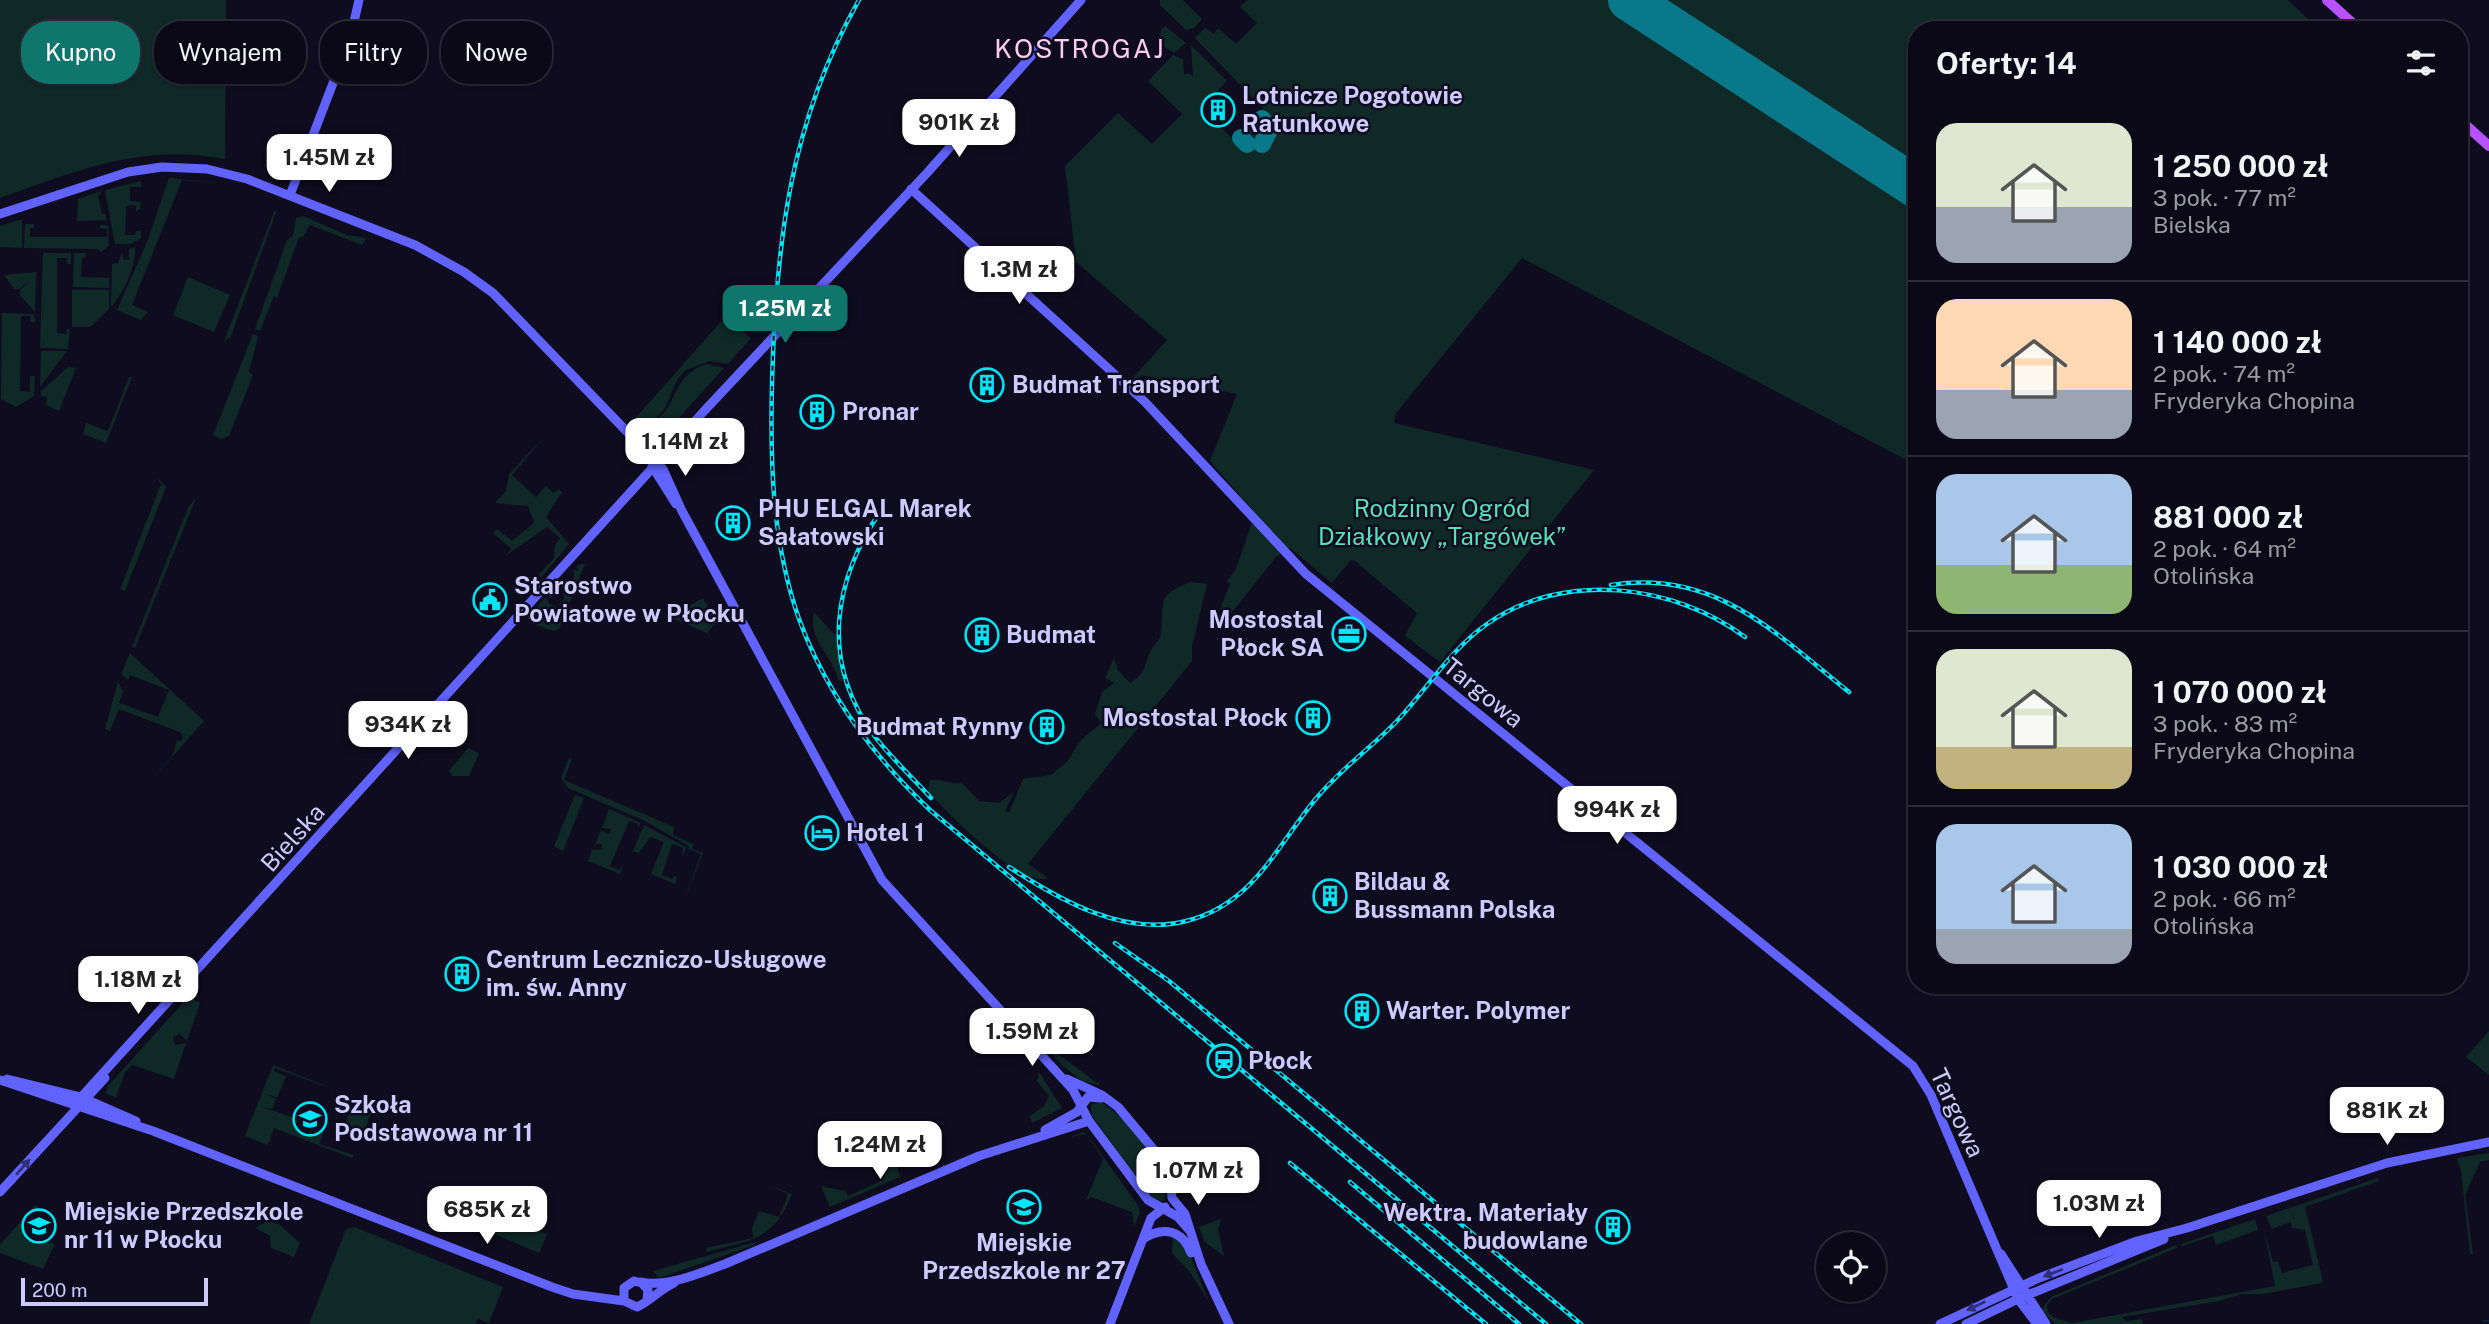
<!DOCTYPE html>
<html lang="pl">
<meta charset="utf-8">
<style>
body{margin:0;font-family:"Public Sans",sans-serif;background:#191724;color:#f1f3f6;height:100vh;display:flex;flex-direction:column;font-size:26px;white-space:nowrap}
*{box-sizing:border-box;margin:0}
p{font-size:23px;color:#9a9aa1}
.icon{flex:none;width:38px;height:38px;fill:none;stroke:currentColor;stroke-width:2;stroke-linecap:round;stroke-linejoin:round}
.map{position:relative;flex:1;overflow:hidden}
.drawer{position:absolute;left:1908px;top:21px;width:560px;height:973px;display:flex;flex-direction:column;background:#0b0917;border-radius:28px;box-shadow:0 2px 5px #0004,0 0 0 2px #2b2a36}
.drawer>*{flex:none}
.hud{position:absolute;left:21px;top:21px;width:665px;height:63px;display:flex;gap:14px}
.controls{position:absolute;left:1816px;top:1232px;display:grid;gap:14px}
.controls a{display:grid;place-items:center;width:70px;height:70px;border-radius:50%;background:#0b0917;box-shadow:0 2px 5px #0004,0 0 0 2px #2b2a36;font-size:35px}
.scale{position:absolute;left:21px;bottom:18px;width:187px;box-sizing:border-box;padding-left:7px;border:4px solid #cecaff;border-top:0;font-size:19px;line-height:24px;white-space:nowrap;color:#cecaff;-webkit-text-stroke:5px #0f0c1f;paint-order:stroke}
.price{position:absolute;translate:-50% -60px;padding:0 16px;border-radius:14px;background:#fff;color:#222;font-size:23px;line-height:46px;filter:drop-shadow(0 2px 4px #0008)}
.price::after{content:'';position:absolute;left:50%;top:42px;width:21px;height:16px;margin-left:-10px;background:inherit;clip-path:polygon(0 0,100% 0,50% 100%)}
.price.selected{background:#0f766e;color:#fff}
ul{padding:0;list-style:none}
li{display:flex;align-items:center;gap:21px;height:175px;padding:0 28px}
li+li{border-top:2px solid #2b2a36}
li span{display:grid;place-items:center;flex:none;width:196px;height:140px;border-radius:21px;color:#555}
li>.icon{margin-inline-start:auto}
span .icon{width:84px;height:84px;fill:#fffc;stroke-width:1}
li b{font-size:30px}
h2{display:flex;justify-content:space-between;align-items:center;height:84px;padding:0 28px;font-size:30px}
.tag{padding:0 24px;border-radius:28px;background:#0b0917;box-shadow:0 2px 5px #0004,0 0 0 2px #2b2a36;font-size:24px;line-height:63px}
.tag.selected{background:#0f766e;color:#fff}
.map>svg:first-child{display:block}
.green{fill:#0f2927}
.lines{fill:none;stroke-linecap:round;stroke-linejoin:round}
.stream{stroke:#0a2040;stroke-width:2}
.taxiway{stroke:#08788a;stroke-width:18}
.runway{stroke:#08788a;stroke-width:42}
.secondary{stroke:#6163ff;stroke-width:9}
.primary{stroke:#b851ff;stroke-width:10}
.rail-casing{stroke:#00e5f5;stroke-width:4.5}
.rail{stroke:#0f0c1f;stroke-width:2;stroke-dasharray:5;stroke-linecap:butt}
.oneway{fill:#302f79}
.labels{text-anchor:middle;stroke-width:5;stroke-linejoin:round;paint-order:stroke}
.poi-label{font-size:24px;font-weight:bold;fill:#cecaff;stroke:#0f0c1f;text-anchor:start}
.park-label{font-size:24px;fill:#56dfb8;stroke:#0f0c1f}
.street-label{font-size:24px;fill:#cecaff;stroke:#0f0c1f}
.neighbourhood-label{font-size:26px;letter-spacing:2px;fill:#fce;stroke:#0f0c1f}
</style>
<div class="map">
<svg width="2489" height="1324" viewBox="0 0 2489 1324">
<rect width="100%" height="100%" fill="#0f0c1f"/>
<!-- green -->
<path class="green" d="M0,0h226l-1,159c-86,-15 -145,11 -225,39z
M1160,0h23l19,19 -8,9 -8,2 -26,-25z
M1247,0h1041l32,30h-404v435l-394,-207 -126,155 -2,10 200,47 -154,192 -35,-26 12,-23 -62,-52 -4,-1 -19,23 -42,-35 -14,9 -47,59 -9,-6 10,-26 -3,-3 9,-12 19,-56 -45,-52 27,-67 -96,-19 -2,8 -6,-5 34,-38 -91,-78 -11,-96 53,-53 34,31 30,-30 -34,-33 25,-26 10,4 1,15h7l2,4 -2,-33 36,36 -16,17 4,5 -9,10 30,29 10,-9 -3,-4 9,-9 4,4 11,-11 -72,-75 10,-10 9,6 4,-6 18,16 21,-21 -17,-16z
M1165,26l21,17 -12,10 -15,-9 2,-14z
M169,178l53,5 -40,-3 -50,125 16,7 -7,8 -24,-10 30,-68z
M141,181v6h-11v14l11,1 -1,7 -4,2v-6l-10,1 -1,29h10l1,-4h5v7l-10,6h-16l-10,-54z
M102,191l-4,5 4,18h3l2,6 -30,1 1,-22z
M277,210l-46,126 -7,5 50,-129z
M303,216l44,19 19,3 -4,7 -52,-20 -7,12h-4l-22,61 -3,-2 -14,35 -5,-2 32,-89 6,-5 3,-17z
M22,219v29l-22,-1v-21z
M25,224h9v4h-4v9h77v-8l-7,-1v-3h8l1,20 -7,7 -6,-3 -72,-1z
M135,247c1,20 -11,45 -24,60l1,-43 6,-1 4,-11 2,8h5v-11z
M43,253h28v11h-4v-6h-10v75l9,1 1,-5h3l-2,20 -28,-1z
M74,253h12v4l-4,1 -1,19 28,1v10l-36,-1z
M37,272l-1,2 -1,38 -15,-17v-5l9,-9 -10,8h-5l-10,-14z
M188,277l42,18 -16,37 -41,-17z
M72,290h37v19l-19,18h-18z
M2,313l31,1 3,8h-5l-1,-6h-9l-1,75 10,1v-16h5l-1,20 -18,11 -15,-8z
M726,316l25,22 -23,26 -18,-3 -24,9c-24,21 -9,53 -55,53z
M253,334l5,2 -9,36 4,3 -24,61 -7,3 -9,-4z
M41,351h26l-27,36z
M706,364l18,4 -65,72 -16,-3 -8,-10c51,-10 27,-47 71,-63z
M68,367l8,1 -17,43 -13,-6 1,-8 -6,-1v-5z
M129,377h3l-26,66 -23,-9 3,-11 22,8z
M544,437l-32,38 24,22 10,-11 7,7 6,-4 3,3 -16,25 23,27 -28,34 -3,-3 16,-17 1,-13 5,-7 -13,-11 -42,29 6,-7 -18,-16 4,-4 15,12 22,-18 -6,-17 -33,-3 11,-12 3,-17z
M156,476l10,11 -41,104 -5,-2 41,-105z
M196,498l-61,150 -3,-1 56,-139z
M581,564h4l-26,65 -6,2 -22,-8 3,-13 12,-13 4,7 15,7 -6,-6 5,-6 -1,-7 10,2 1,-24 5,1 -3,-5z
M1191,582l16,2 -15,62v15l-164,203 20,14c-28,10 -101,-66 -120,-86l2,-12c12,-2 20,5 32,3l17,18 20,2 15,-11 -9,19 4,2 14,-34 28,-4 16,-13 13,-21 21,-18 -6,-9 7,-22 12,-9 -9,-5 9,-20 4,12 12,13c15,-9 14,-16 20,-31 3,-7 10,-11 11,-19 4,-31 -6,-38 30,-51z
M703,598l13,24 -9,11 -37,-16z
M814,612l20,22 4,-1 5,49 -5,-2c-5,-25 -31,-40 -24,-68z
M130,653l74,68 -56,63 24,-28 5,-16 4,1 2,-5 -3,-4 -61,-23 -9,22 -5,-2 13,-47 5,9 -4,12 39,14 11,-27 -39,-15 -2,5 -7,-6z
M468,748l11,5 -10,23h-17l-3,-5z
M569,758l3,1 -8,21 110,47 -1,8 20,9 -1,5 11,4 -19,48 17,-47 -12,-5v-3l-46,-26 -75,-32 -7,-10z
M575,795l9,3 -21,53 -9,-5z
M609,809l32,14 -3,5v-4l-9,-3 -19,45 9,4 4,-5 -3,9 -32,-13 4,-11h9l1,-5 -5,-2 -4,6 8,-19 8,4 2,-5 -9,-1z
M644,825l42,22 -4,11 1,-10 -11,-4 -10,31 10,4 2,-3 3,2 -2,6 -24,-10 13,-32 -14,-5 -11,16 -6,-2z
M189,996l11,7 -13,38 -7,-7 -7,3 2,8 11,-2 -12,36 -42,-14 -7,7 -9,25 -10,-3 2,-8z
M1019,1019h5l22,26 54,40 -18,-4 -20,-16z
M2489,1031v44l-23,-18z
M273,1065l65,26 -63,-23 -1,3 12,5 -9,22 -12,-5 11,6 -4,10 -12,-3 65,23 -6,15 35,11 -2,3 -78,-30 -6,17 -23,-9z
M1039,1072l23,36 -30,15 -2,-7 14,-10 5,-10 -12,-15z
M1100,1101c29,20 64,57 66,95l-3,5h-9l-62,-85 -1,-11z
M353,1103l19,7 -9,24 -19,-7z
M1084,1132l2,1 52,72 2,8 -6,13 -2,-14 -41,-15 -5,3 17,-41 -17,-25 -16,3z
M2489,1153v7l-9,2 -15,33 8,59h-3l-9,-83 -4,-13z
M889,1166l8,1 3,10 -70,30 -9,-21 24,5 3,5 35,-16z
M2378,1178l1,3 -74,26 18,74 -2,2 -57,11h-23l-22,7 -97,16 4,4 16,-2 1,5h-88l-14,-14 10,-13 125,-52 1,3 -125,51 -5,6c0,14 14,14 25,18l203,-37 -11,-56 9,32 5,-1 4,12 31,-8 -8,-35 -13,-2 -1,-6 -19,7 -6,-13z
M771,1186l21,8c-18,46 -41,46 -85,58l-1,-4 47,-10 -1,-10 7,-17 20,6 9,-23z
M35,1205l4,3 -5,12 6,2 -4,16 19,6 -12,25 -43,-16v-8z
M483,1212l10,3 1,-3 53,22 -8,19 -52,-22 2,-7 -10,-4z
M1221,1219l-3,10 6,27 -19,-14 -6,-15z
M2255,1219l3,11 -42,15 -3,-9 -31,10 -1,-2z
M267,1221l12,3 21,19 -6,14 -23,-9 -1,-12 -14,-8z
M354,1227l149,60 -14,36 -11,-4 -3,5h-166l37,-95z
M1173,1236l14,12 22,54 -19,-30 -18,-19z
M759,1241l-8,5 -92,32 -6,-7z"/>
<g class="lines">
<!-- stream -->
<path class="stream" d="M2484,1321h5"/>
<!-- taxiway -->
<path class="taxiway" d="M1262,119l7,11 -7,14
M1241,138l6,6"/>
<!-- runway -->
<path class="runway" d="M1629,0l287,187"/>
<!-- secondary -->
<path class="secondary" d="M911,189l234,213 161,172 607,492 18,29 87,204 19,25
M290,195l60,-156 9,-39
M0,214l128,-42 34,-5 45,2 40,10 168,66 49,27 29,21 170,176 19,42 200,369 191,210 16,31 59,79 30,17 12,14
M652,466l24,38
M7,1079l74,18 55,24
M1067,1079l35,16 16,12 36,43 17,36 1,12 13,16 16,50 28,60
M0,1080l153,51 399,156 21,7 51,7
M74,1105l632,-696 221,-236 154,-173
M1045,1130l32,-18 11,-15 14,1
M0,1192l105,-114
M1143,1239c21,-14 40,-8 48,14
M2001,1254l45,70
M640,1282c27,6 60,-9 85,-18l254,-108 110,-35
M647,1300l1,-10 -6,-7 -8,-2 -10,7v13l13,6c12,-5 22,-17 37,-24
M1110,1324l41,-106 14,-11
M1940,1324l99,-46 98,-37 50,-13 200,-65 102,-21
M1966,1324l52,-25 146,-60"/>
<!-- primary -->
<path class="primary" d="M2327,0l33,30
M2459,119l30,27"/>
<defs>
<path id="rail" d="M859,0c-70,124 -83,244 -87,383 -2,81 0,159 27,236 27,74 74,137 131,191l616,514
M882,509c-49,71 -62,151 -9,225 17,23 39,43 58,64
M1611,585c104,-16 163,47 238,107
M1009,867c51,33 115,70 177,54 66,-16 89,-72 128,-120 27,-33 55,-51 83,-80 30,-32 54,-72 90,-97 76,-54 187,-40 258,13
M1115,943l54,38 412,343
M1290,1163l196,161
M1350,1182l169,142"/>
</defs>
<!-- rail casing -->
<use href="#rail" class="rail-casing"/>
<!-- rail -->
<use href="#rail" class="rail"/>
</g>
<!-- one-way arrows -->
<defs><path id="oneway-solid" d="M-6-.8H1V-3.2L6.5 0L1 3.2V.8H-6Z" transform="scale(1.75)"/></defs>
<g class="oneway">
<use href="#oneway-solid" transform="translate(23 1167) rotate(-49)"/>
<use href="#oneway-solid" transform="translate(2053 1273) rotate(159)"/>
<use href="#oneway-solid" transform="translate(1976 1306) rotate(154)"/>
</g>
<!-- icons -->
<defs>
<symbol id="building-ring" viewBox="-11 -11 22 22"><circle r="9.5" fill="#0f0c1f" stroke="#00e5f5" stroke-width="1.5"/><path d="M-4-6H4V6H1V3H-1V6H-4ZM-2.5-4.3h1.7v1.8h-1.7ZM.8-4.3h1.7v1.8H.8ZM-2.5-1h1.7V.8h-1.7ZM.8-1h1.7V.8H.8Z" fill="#00e5f5"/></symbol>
<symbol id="civic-ring" viewBox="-11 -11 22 22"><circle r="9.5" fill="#0f0c1f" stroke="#00e5f5" stroke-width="1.5"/><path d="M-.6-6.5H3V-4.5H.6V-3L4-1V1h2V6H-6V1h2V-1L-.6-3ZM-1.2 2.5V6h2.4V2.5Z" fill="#00e5f5"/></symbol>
<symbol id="office-ring" viewBox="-11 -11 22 22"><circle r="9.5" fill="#0f0c1f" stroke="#00e5f5" stroke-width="1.5"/><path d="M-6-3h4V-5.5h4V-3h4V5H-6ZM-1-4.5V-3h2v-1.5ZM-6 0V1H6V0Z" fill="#00e5f5"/></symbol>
<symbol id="hotel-ring" viewBox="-11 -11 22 22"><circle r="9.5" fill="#0f0c1f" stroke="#00e5f5" stroke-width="1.5"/><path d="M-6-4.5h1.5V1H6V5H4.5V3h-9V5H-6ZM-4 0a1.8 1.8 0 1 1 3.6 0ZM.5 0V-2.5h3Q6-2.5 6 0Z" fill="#00e5f5"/></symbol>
<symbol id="station-ring" viewBox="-11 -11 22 22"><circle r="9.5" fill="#0f0c1f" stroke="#00e5f5" stroke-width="1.5"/><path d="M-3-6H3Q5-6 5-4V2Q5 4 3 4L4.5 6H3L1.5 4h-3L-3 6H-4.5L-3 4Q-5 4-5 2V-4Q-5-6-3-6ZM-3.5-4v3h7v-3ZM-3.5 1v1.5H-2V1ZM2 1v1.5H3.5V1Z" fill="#00e5f5"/></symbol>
<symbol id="school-ring" viewBox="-11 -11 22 22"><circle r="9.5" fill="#0f0c1f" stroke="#00e5f5" stroke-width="1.5"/><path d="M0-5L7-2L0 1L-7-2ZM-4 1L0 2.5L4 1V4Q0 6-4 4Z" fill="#00e5f5"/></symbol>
</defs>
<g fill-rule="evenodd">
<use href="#building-ring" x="1199" y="91" width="38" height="38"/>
<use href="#building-ring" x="968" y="366" width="38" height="38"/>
<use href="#building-ring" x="798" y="393" width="38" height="38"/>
<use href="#building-ring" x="714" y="504" width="38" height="38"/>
<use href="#civic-ring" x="471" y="581" width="38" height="38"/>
<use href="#office-ring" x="1330" y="615" width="38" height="38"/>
<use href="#building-ring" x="963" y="616" width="38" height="38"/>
<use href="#building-ring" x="1294" y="699" width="38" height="38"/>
<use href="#building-ring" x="1028" y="708" width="38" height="38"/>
<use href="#hotel-ring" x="803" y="814" width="38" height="38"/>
<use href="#building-ring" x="1311" y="877" width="38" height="38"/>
<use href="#building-ring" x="443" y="955" width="38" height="38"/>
<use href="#building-ring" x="1343" y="992" width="38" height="38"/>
<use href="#station-ring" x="1205" y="1042" width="38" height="38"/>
<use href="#school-ring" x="291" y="1100" width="38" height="38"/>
<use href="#school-ring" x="1005" y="1188" width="38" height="38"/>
<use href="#school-ring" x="20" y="1207" width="38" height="38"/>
<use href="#building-ring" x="1594" y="1208" width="38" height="38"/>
</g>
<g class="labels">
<!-- poi labels -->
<g class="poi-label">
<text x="1242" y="104">Lotnicze Pogotowie<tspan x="1242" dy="28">Ratunkowe</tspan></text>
<text x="1012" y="393">Budmat Transport</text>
<text x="842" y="420">Pronar</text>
<text x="758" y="517">PHU ELGAL Marek<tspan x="758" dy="28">Sałatowski</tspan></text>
<text x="514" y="594">Starostwo<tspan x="514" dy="28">Powiatowe w Płocku</tspan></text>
<text x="1324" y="628" text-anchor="end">Mostostal<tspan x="1324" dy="28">Płock SA</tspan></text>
<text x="1006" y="643">Budmat</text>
<text x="1288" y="726" text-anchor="end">Mostostal Płock</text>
<text x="1023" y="735" text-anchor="end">Budmat Rynny</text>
<text x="846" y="841">Hotel 1</text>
<text x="1354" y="890">Bildau &amp;<tspan x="1354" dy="28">Bussmann Polska</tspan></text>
<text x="486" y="968">Centrum Leczniczo-Usługowe<tspan x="486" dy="28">im. św. Anny</tspan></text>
<text x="1386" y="1019">Warter. Polymer</text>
<text x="1248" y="1069">Płock</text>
<text x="334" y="1113">Szkoła<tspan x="334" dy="28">Podstawowa nr 11</tspan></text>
<text x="64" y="1220">Miejskie Przedszkole<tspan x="64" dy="28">nr 11 w Płocku</tspan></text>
<text x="1588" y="1221" text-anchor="end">Wektra. Materiały<tspan x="1588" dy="28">budowlane</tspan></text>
<text x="1024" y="1251" text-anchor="middle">Miejskie<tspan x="1024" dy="28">Przedszkole nr 27</tspan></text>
</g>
<!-- park labels -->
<g class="park-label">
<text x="1442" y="517">Rodzinny Ogród<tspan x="1442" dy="28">Działkowy „Targówek”</tspan></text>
</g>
<!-- street labels -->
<g class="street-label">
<text transform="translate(1483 693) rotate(39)" y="8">Targowa</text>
<text transform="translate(293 838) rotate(-48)" y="8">Bielska</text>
<text transform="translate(1957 1113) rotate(65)" y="8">Targowa</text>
</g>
<!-- neighbourhood labels -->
<g class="neighbourhood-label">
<text x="1080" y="58">KOSTROGAJ</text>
</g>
</g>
</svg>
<div class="controls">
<a><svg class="icon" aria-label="locate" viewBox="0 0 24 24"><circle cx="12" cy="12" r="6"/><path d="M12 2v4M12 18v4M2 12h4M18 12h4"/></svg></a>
</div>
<div class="scale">200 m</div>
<b class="price" style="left:959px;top:159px">901K zł</b>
<b class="price" style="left:329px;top:194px">1.45M zł</b>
<b class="price" style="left:1019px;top:306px">1.3M zł</b>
<b class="price selected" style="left:785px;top:345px">1.25M zł</b>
<b class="price" style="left:685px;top:478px">1.14M zł</b>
<b class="price" style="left:408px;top:761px">934K zł</b>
<b class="price" style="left:1617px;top:846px">994K zł</b>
<b class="price" style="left:138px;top:1016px">1.18M zł</b>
<b class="price" style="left:1032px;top:1068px">1.59M zł</b>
<b class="price" style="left:2387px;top:1147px">881K zł</b>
<b class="price" style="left:880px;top:1181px">1.24M zł</b>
<b class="price" style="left:1198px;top:1207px">1.07M zł</b>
<b class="price" style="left:2099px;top:1240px">1.03M zł</b>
<b class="price" style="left:487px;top:1246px">685K zł</b>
<div class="hud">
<a class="tag selected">Kupno</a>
<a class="tag">Wynajem</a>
<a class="tag">Filtry</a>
<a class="tag">Nowe</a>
</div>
<section class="drawer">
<h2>Oferty: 14<svg class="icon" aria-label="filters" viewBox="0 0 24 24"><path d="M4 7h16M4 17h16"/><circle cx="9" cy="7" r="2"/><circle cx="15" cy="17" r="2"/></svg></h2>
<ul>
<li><span style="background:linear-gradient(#dfe7d0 60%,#9aa5b1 0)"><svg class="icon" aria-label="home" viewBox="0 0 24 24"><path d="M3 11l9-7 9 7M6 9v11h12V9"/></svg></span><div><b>1 250 000 zł</b><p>3 pok. · 77 m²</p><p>Bielska</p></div></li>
<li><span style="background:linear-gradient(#ffd9b3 65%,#9aa5b1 0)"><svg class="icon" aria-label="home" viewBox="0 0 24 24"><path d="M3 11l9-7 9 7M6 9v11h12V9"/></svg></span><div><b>1 140 000 zł</b><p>2 pok. · 74 m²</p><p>Fryderyka Chopina</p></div></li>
<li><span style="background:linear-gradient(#a9c7e8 65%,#8fb573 0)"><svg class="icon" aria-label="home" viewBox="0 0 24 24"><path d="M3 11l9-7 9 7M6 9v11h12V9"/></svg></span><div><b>881 000 zł</b><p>2 pok. · 64 m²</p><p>Otolińska</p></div></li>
<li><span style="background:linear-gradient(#dfe7d0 70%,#c2b280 0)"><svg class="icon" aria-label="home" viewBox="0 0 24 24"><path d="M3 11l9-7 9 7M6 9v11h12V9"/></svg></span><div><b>1 070 000 zł</b><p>3 pok. · 83 m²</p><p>Fryderyka Chopina</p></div></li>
<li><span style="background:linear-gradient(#a9c7e8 75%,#9aa5b1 0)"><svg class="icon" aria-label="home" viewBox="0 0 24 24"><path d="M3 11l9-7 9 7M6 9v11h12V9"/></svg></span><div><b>1 030 000 zł</b><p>2 pok. · 66 m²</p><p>Otolińska</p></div></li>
</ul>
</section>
</div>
